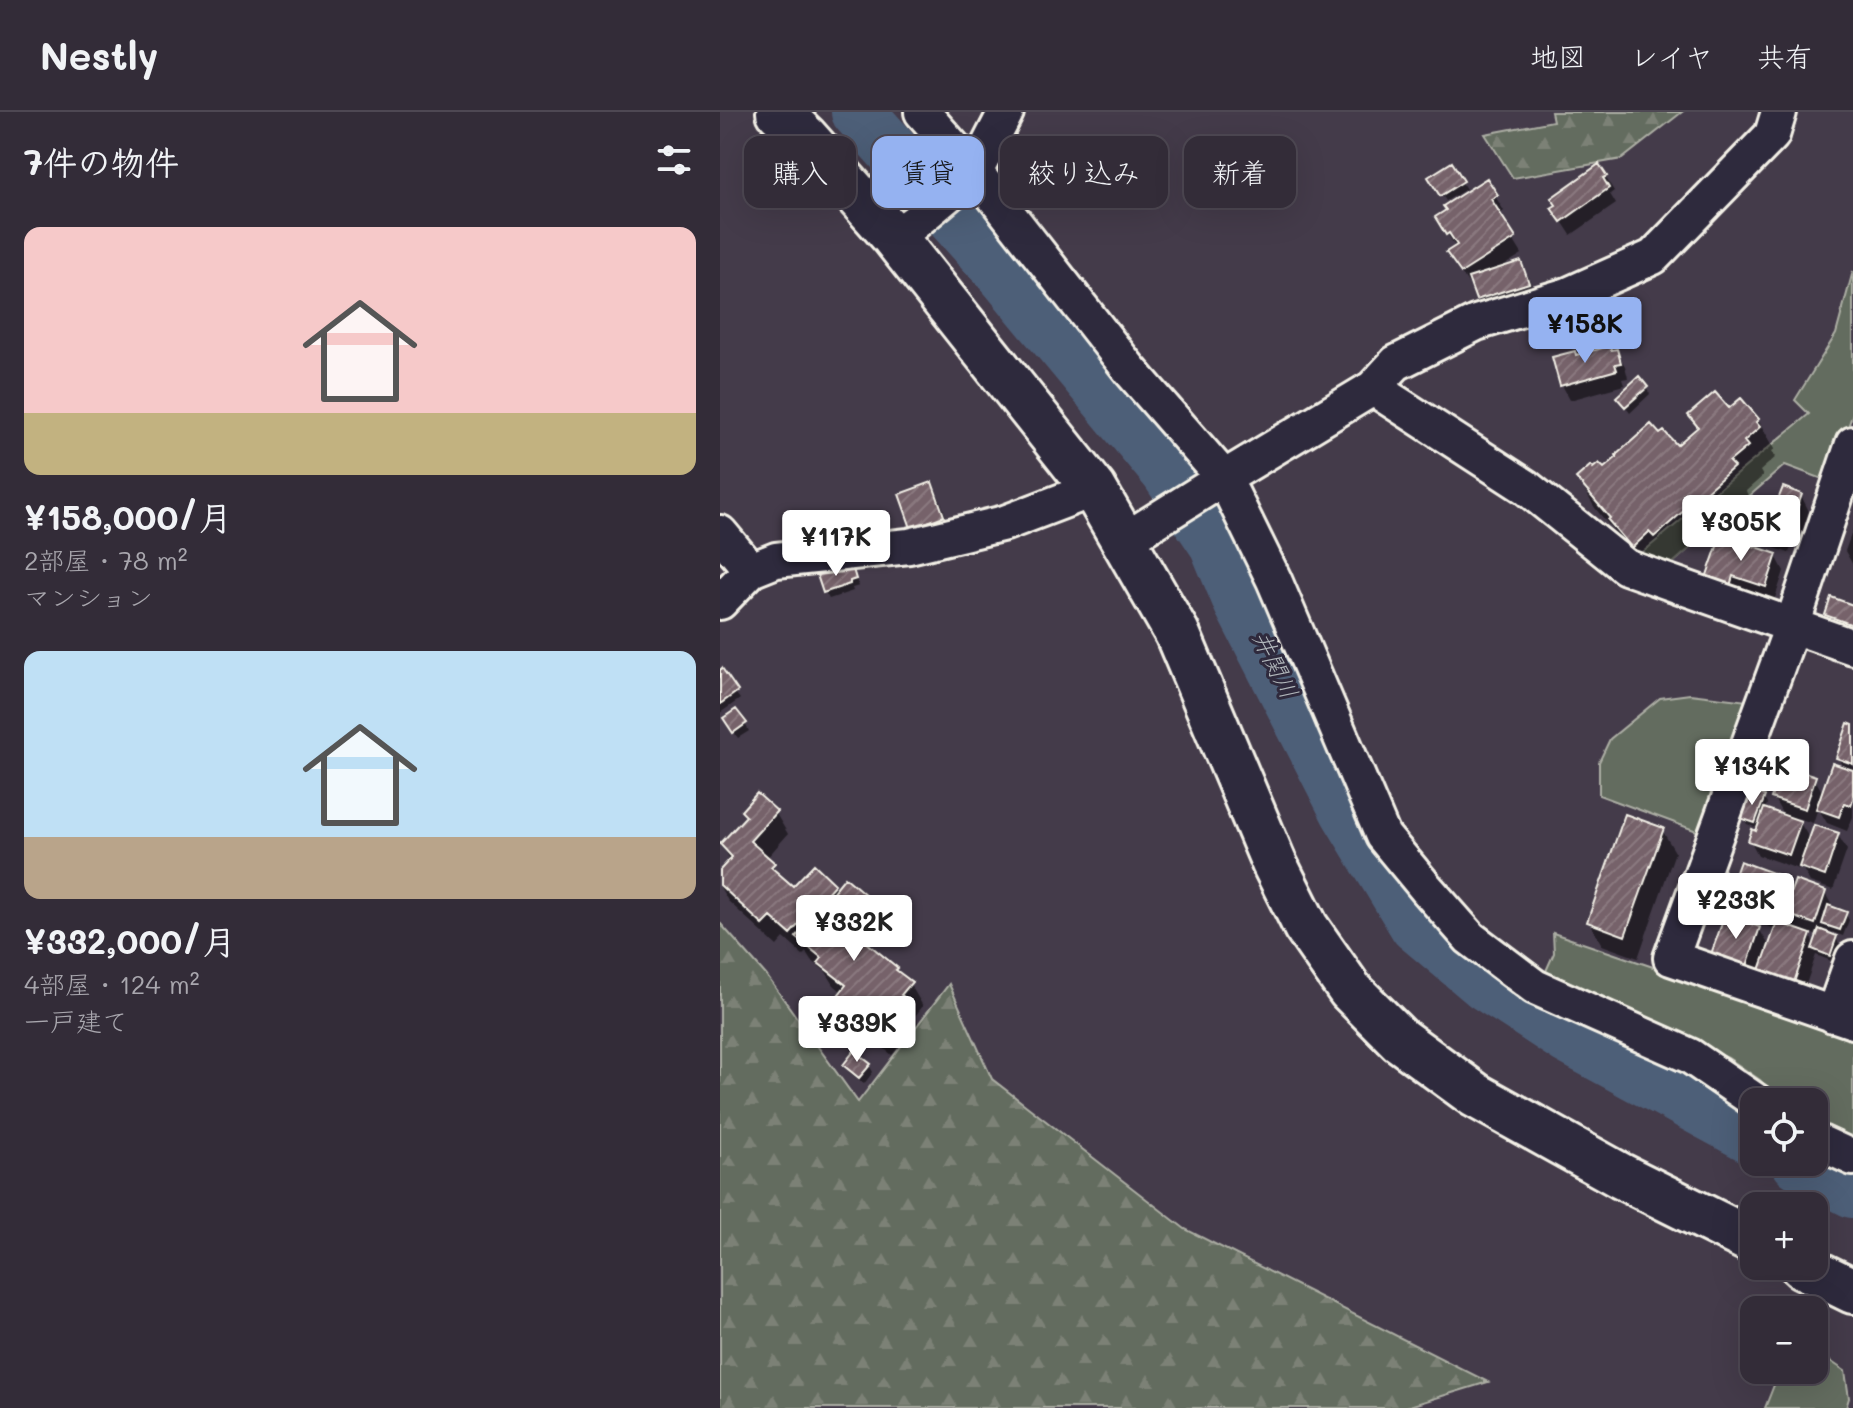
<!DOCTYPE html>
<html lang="ja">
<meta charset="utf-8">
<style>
body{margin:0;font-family:Mali,"Klee One",sans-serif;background:#3e3843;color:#f1f3f6;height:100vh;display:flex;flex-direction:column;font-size:30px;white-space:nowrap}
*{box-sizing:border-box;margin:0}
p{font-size:26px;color:#a9a7ae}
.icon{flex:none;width:44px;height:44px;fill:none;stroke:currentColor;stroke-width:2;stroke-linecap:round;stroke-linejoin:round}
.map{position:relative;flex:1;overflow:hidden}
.drawer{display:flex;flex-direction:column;background:#332c38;width:720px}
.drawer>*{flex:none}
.hud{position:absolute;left:24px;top:24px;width:760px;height:72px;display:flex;gap:16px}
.tools{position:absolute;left:1020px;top:976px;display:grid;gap:16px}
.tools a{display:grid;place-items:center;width:88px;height:88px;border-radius:16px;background:#332c38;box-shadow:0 8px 32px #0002,0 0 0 2px #4e4853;font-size:40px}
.price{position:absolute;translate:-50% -68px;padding:0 18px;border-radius:8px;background:#fff;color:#222;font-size:26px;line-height:52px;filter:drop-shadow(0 2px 4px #0008)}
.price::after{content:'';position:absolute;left:50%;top:48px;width:24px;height:18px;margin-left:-12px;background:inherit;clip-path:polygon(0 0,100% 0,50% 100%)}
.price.current{background:#95b2f1;color:#111}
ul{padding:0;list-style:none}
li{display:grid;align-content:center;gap:16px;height:424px;padding:0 24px}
li span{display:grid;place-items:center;height:248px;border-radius:16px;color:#555}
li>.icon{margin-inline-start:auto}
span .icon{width:144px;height:144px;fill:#fffc;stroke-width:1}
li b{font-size:34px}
h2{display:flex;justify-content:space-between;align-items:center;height:96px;padding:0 24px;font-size:34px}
.chip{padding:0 28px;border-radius:16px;background:#332c38;box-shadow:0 8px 32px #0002,0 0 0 2px #4e4853;font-size:28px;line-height:72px}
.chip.current{background:#95b2f1;color:#111}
header{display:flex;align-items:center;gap:48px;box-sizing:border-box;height:112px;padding:0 40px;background:#332c38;border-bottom:2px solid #4e4853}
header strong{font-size:38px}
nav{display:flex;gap:44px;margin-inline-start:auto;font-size:28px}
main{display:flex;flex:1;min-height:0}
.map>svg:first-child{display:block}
.grass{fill:#646c5f;stroke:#acaea4;stroke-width:2}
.forest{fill:url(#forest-firs);stroke:#acaea4;stroke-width:2}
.shadow{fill:#0007;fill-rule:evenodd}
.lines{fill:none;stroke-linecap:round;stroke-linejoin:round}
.river{stroke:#4d5f78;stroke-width:54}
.building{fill:url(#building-hatch);stroke:#f4f1e8;stroke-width:2}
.street-casing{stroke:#f4f1e8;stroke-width:40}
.secondary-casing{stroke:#f4f1e8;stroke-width:50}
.street{stroke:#2f2a3d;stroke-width:34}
.secondary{stroke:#2f2a3d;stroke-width:44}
.labels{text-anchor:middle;stroke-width:6;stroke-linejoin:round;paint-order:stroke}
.water-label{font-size:24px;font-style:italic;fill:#b1b7bb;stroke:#2f2a3d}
</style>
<header>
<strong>Nestly</strong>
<nav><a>地図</a><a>レイヤ</a><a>共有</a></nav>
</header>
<main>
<section class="drawer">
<h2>7件の物件<svg class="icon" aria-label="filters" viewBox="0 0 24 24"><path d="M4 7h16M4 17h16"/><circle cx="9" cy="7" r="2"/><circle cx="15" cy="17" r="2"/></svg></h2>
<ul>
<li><span style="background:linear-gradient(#f6c9c9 75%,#c2b280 0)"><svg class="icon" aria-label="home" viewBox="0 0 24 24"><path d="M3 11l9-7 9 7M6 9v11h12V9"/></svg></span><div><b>¥158,000/月</b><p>2部屋 · 78 m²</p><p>マンション</p></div></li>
<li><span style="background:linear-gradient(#bfe0f5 75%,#b9a48a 0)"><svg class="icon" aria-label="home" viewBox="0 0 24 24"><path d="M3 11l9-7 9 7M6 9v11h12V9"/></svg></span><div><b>¥332,000/月</b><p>4部屋 · 124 m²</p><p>一戸建て</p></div></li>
</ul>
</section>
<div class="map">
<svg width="1133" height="1296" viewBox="0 0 1133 1296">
<defs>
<pattern id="forest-firs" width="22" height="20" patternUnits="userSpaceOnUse" patternTransform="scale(2)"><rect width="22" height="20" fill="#646c5f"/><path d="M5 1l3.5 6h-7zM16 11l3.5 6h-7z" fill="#7b8176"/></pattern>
<pattern id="building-hatch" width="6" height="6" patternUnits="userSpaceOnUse" patternTransform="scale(2)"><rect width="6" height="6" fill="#76626a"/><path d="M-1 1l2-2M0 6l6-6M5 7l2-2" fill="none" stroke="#8a797f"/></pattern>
</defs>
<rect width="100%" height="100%" fill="#443b4a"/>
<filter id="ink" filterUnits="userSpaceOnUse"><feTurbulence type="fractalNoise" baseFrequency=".0125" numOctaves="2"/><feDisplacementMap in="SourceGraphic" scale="16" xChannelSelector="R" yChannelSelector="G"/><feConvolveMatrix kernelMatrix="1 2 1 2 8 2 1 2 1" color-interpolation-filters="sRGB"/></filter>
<g filter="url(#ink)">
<!-- grass -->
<path class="grass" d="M1133,159v142l-25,68 -43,-16 -119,104 -29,-12 172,-143 -14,-14 41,-66z
M970,582l58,7 -46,132 -103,-38v-33l11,-23 50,-41z
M833,821l103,35 197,72v101l-39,-17v-22h-35l-19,-22 -32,-22 -181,-75 -1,-12 8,-18z
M1094,1238l31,21 4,27 -3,10h-81l15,-38h34z"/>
<!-- forest -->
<path class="forest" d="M831,0h131l-60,47 -109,19 -28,-44 68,-13z
M0,811l46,52 92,127 91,-118 43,95 193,150 303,153 -85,26h-683z"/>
<!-- shadow -->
<path class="shadow" d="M731,53l15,24 -20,12 -15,-23z
M879,55l15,24 -4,3 6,10 -45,31 -17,-26z
M766,69l18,30 -6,4 24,39 -22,14 20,-5 9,15 7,20 -49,16 -9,-14 -5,-15 -2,2 -14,-20 -1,-19 -19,-31z
M896,239l9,15 3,12 -6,1 2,6 -54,15 -8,-15 14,-28z
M926,276l4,6 -20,19 -12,-16z
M1009,299l29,9 17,29 -3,2 4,6 -16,14 3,5 -17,15 3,7 -77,67 -5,-5 -17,16 -55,-68 -17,-29 98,-31 22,-19 -7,-13z
M211,373l9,14 11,32 -30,11 -8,-15z
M1081,384l8,15 -8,24 -5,-2 -7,20 -23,-8 -8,-14 17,-18z
M1133,417v36l-8,-14z
M1056,444l8,15 -10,30 -32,-12 -4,11 -30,-22z
M131,456l8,18 -7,2 1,3 -24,8 -4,-7z
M1133,495v29l-17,-6 -9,-15z
M0,561l20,26 -20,14z
M25,612l4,7 -11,7 -9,-13z
M1133,615v90l-6,14 -20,-8 -9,-15 -5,15 -16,-5 14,23 27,-6 9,15 -14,40 -23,-8 -10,-18 -2,5 -40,-14 -8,-15 7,-6 2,-5 -12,-5 -4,-6 20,-21 4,7 -2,6 19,7 -11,-20 41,-19 9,15 21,-24 -6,-11z
M55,700l13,22 -22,25 7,6 7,12 13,12 40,-4 3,5 29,6 13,23 -18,21 50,44 13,22 -8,10 3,7 -26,32 -22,-18 -6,8 -5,-4 -4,6 -15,-13 -13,-22 16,-19 -9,-8 -8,-13 -15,-12 -5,-8 -3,3 -19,-17 -7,8 -49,-45 -8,-14v-14l11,-12 -9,-15z
M942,718l13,22 -37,106 -36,-13 -13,-23z
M1063,766l9,16 33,-1 9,16 11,4 4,7 -6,16 -17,-6 -1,4 11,4 4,7 -6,17 -18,-7 -15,44 -31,-11 -11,-19 -4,11 -42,-26 46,-25 11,18 6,-18 -12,-4 -9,-16 -14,-5 -8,-15zM1065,800l8,14 3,5 -16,-6zM1088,820l10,4 -3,9z
M125,953h24l4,7 -9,12 -15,-12z"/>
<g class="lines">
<!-- river -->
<path class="river" d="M138,0l149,166 160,193 49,73 24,58 107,209 69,114 70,59 83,54 185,100
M1078,1050l55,29"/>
</g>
<!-- building -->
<path class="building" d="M732,50l12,19 -24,15 -12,-19z
M879,52l8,12 -4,2 6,10 -48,34 -10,-14 5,-3 -5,-7z
M767,66l11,17 -7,4 25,39 -55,35 -15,-21 11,-7 -8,-12 -3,2 -11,-18 11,-7 -3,-4z
M801,149l8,22 -53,17 -8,-22z
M890,234l1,4 6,-1 4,14 -6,1 2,6 -57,16 -8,-29 23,-6 1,4z
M919,264l9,11 -23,20 -9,-10z
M995,280l14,16 12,-10 18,21 -3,3 4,5 -16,14 4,5 -19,16 5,5 -80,70 -5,-5 -17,16 -24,-28 2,-2 -34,-40 15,-13 2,3 6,-5 5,5 13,-11 -1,-2 35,-31 9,10 4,-3 13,14 21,-18 -10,-12z
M212,370l12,34 -33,12 -12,-34z
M1063,375l19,7 -9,27 -5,-2 -8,21 -25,-9 9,-24 10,3z
M1001,423l56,19 -11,33 -33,-11 -3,10 -24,-8z
M123,454h9l4,13 -6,2v3l-27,9 -6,-18z
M1111,485l22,8v20l-28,-10z
M2,556l16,23 -18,13v-34z
M16,597l11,14 -14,10 -10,-15z
M1128,611l5,2v39l-17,-6z
M1112,651l21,7v29l-2,6 -7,-2 -5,14 -23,-8z
M1062,653l34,11 -11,33 -34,-11z
M1030,679l15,5 -10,27 -15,-5z
M37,681l20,18 -27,30 25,22 -4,4 22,19 21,-22 21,20 -45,50 -19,-17 -8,8 -43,-40v-15l12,-13 -12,-13 26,-28 -5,-5z
M1044,696l37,13 -12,34 -41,-14 4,-12 4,2z
M905,702l39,14 -39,108 -38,-14z
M1094,713l25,8 -14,43 -26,-9z
M1020,749l44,16 -13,39 -18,-6 4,-11 -27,-10z
M125,765l21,18 -23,28 55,45 -2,2 16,12 -11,13 6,4 -28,35 -23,-18 -6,8 -4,-4 -5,5 -16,-13 21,-27 -28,-22 4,-5 -26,-21z
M1075,768l31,11 -11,33 -32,-11z
M1108,793l19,7 -7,18 -18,-6z
M1005,803l35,12 -13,39 -36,-12z
M1057,810l34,12 -18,51 -34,-12z
M1099,817l18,7 -7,20 -18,-7z
M134,939l17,13 -12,14 -16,-13z"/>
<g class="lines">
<defs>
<path id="street" d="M202,0l53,60 155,198 94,108 50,102 109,256 43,52 44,50 65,49 155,69 67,46
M174,125l20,-14 61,-51 31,-60
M653,276l153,99 100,80 227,80
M1133,332l-61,182 -121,332 182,63
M0,421l31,37
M405,428l99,-62 149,-90 23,-25 80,-40 92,-28 85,-38 119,-122 7,-23
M0,490l31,-32 25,-10 133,-14 96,-23 89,-34
M1113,903l20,-56
M1094,1028l39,18"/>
<path id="secondary" d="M59,0l27,26 88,99 200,252 83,144 97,230 32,64 44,63 50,50 75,55 146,81 133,66
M1082,1154l51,25"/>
</defs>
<!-- street casing -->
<use href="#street" class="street-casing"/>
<!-- secondary casing -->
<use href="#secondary" class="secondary-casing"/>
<!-- street -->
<use href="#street" class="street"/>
<!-- secondary -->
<use href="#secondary" class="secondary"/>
</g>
</g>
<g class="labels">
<!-- water labels -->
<g class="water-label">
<text transform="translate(555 553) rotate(64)" y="8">井関川</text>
</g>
</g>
</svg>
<div class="tools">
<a><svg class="icon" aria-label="locate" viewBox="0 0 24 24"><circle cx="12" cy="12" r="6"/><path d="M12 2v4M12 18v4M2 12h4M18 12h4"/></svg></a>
<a>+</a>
<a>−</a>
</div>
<b class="price current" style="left:865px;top:253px">¥158K</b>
<b class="price" style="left:1021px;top:451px">¥305K</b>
<b class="price" style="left:116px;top:466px">¥117K</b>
<b class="price" style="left:1032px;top:695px">¥134K</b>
<b class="price" style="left:1016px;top:829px">¥233K</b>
<b class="price" style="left:134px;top:851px">¥332K</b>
<b class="price" style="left:137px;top:952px">¥339K</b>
<div class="hud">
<a class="chip">購入</a>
<a class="chip current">賃貸</a>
<a class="chip">絞り込み</a>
<a class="chip">新着</a>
</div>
</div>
</main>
